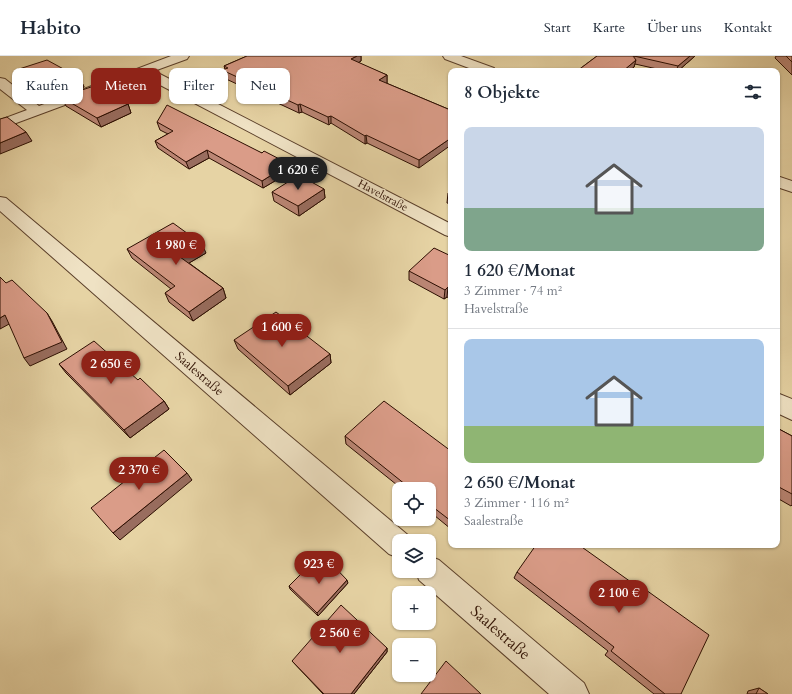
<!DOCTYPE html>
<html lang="de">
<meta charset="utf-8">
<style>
body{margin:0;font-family:Cardo,serif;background:#f6f6f7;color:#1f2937;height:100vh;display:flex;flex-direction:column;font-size:15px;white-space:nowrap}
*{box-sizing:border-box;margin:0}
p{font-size:13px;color:#747a83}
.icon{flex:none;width:22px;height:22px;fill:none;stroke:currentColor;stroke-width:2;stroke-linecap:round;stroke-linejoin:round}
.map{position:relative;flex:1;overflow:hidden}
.sheet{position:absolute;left:448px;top:12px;width:332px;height:480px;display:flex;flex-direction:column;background:#fff;border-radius:8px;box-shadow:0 1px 3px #0004}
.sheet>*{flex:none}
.guide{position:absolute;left:12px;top:12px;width:376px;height:36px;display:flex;gap:8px}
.controls{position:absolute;left:392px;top:426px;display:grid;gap:8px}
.controls a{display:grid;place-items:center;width:44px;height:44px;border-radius:8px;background:#fff;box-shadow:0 1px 3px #0004;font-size:20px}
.price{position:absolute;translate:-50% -34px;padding:0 9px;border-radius:14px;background:#8f2418;color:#fff;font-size:13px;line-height:26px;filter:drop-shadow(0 1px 2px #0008)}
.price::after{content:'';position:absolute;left:50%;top:24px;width:12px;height:9px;margin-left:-6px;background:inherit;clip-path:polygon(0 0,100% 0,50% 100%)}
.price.active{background:#222;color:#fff}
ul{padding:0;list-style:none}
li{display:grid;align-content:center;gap:8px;height:212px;padding:0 16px}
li+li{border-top:1px solid #e0e1e3}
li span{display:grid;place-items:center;height:124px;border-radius:8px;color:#555}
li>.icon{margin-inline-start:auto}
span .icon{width:72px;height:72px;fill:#fffc;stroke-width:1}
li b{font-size:17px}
h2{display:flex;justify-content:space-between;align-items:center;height:48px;padding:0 16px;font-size:17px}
.tag{padding:0 14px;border-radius:8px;background:#fff;box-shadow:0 1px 3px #0004;font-size:14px;line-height:36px}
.tag.active{background:#8f2418;color:#fff}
header{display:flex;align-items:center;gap:24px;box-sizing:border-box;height:56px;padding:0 20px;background:#fff;border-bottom:1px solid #e0e1e3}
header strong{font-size:19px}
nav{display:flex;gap:22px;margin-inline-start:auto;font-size:14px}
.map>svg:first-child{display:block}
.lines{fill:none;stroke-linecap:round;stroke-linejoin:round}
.minor-casing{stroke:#5a3f2a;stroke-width:2}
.minor{fill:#efe2c4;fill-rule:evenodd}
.wall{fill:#bb8675;stroke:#2c0e01}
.shaded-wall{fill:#996d5f;stroke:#2c0e01}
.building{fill:#da9c88;stroke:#2c0e01}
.labels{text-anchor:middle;stroke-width:3;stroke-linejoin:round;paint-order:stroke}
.far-street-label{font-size:11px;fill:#2c0e01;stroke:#efe2c4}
.street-label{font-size:13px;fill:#2c0e01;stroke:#efe2c4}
.near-street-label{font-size:16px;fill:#2c0e01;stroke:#efe2c4}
</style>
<header>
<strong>Habito</strong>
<nav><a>Start</a><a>Karte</a><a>Über uns</a><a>Kontakt</a></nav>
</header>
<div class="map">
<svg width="792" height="638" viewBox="0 0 792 638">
<rect width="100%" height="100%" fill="#e6d3a4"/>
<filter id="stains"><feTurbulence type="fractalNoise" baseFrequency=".005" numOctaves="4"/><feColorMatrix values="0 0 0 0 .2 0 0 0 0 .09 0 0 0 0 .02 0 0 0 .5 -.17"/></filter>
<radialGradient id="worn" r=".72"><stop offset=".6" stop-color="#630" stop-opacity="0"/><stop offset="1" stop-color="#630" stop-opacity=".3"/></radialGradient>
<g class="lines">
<defs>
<path id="minor" d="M171,0h18l-2,3 -33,12 297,153v13l-6,-2 -302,-159 -143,53v-9l27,-10 -27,-21v-11l5,1 34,27z
M443,0h18l33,12 1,3h-18l-32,-12z
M777,120l15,5v11l-15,-5z
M0,141l6,1 403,338 2,5h-12v17l-10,-4 -389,-343z
M777,337l15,6v21l-15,-7z
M429,500l10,4 145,123 5,11h-40l-130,-114 -3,-9h13z"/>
</defs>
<!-- minor casing -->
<use href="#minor" class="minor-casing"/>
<!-- minor -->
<use href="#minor" class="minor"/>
</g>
<!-- wall -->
<path class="wall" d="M247,0h114v5l-3,2 29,12v8h-1l62,26 -29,59 -52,-25 -2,1 -34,-21 -2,2 -27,-13 -3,1 -75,-35 -2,-8 3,-1 -1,-3z
M597,0h98l-17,15h-12l-31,-7 -1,3 -5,4h-52z
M776,0h16v19l-17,-17z
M16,14l64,8 4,9 -31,12 -32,-20z
M61,41l67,7 3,9 -30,14 -35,-21z
M157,66l105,31 27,11 1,8 -27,16 -54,-30 -20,11 -31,-21 -3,-7 13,-7 -8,-4z
M324,133l1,9 -26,18 -25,-15 -2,-9z
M451,135v13l-4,-1 1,-10z
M127,193l79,4 -17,10 34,25 3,10 -33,23 -24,-19 -4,-9 6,-4 -39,-31z
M451,200v43l-4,-2 -3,2 -35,-19v-9z
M234,284l96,14 1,9 -41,32 -52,-46z
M59,308l79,16 26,21 5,8 -39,29 -64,-65z
M777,372l15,8v69l-1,1 -14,-8z
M345,380l106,15v78l-22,-18v-22h-27l-56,-45z
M517,516l127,19 2,-1 35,104h-27l-49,-39 3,-4 -94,-73z
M348,527l-30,33 -28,-27 -1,-3z
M387,592v4l-33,42h-31l-31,-33z
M759,632l9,6h-21l1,-3z"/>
<!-- shaded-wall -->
<path class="shaded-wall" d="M357,0h4v5l-10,6v-8z
M690,0h5l-17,15h-2l2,-5z
M636,4l-2,7 -5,4h-6z
M387,19v8l-8,4v-7z
M80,22l4,9 -31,12 -4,-9z
M128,48l3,9 -30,14 -4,-9z
M300,48l2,8 -3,1 -1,-8z
M331,60v7l-2,2 -1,-8z
M26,76l6,9 -32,13v-11z
M366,79l1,8 -2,1v-8z
M451,82v7l-32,23v-8z
M207,94l2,8 -20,11 -3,-7z
M289,108l1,8 -27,16 -1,-7z
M324,133l1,9 -26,18 -1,-10z
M202,188l4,9 -22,13 -4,-9z
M448,231l-1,10 -3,2 1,-9z
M223,232l3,10 -33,23 -4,-9z
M47,257l5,8 15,28 -37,17 -6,-8z
M5,259l6,8 -11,6v-11z
M330,298l1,9 -41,32 -2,-9z
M164,345l5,8 -39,29 -6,-8z
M187,417l5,7 -72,60 -7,-7z
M347,524l1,3 -30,33 -1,-3z
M387,592v4l-33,42h-3z"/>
<!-- building -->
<path class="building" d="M247,0h110l-6,3 36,16 -8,5 69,29 3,-2v31l-32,22 -53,-25 -1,1 -34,-20 -3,1 -28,-13 -2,1 -76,-35 6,-2 -4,-2z
M597,0h36l3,4 -13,11h-46z
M634,0h56l-12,10z
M786,0h6v6z
M47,4l33,18 -31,12 -33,-20z
M94,30l34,18 -31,14 -36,-21z
M167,49l95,48 2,-2 25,13 -27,17 -55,-31 -21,12 -31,-21 18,-10 -16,-9z
M7,61l19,15 -26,11v-24z
M299,119l25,14 -26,17 -26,-14z
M173,167l29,21 -22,13 43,31 -34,24 -24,-19 10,-7 -48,-37z
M434,192l17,8v33l-3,-2 -3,3 -36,-19z
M0,221l6,6 6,-3 35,33 15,29 -38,16 -19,-43 -5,3z
M276,256l54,42 -42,32 -54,-46z
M94,285l44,39 2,-2 24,23 -40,29 -65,-66z
M384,345l67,50v70l-22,-17v-15h-18l-66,-53z
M777,372l15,8v58l-15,-8z
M164,394l23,23 -74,60 -22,-25z
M536,489h43l66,47 1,-2 63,45 -28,59h-16l-54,-43 3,-4 -97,-75z
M326,502l21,22 -30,33 -28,-27 15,-15 6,3z
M341,549l46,43 -36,46h-27l-32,-33z
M446,605l35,33h-60z
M759,632l9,6h-12z"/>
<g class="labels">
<!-- far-street labels -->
<g class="far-street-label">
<text transform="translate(383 139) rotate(28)" y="4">Havelstraße</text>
</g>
<!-- street labels -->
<g class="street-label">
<text transform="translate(200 317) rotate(41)" y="5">Saalestraße</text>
</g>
<!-- near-street labels -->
<g class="near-street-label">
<text transform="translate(501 576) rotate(41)" y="6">Saalestraße</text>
</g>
</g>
<rect width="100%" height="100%" filter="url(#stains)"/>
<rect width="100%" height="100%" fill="url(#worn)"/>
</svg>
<div class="controls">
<a><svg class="icon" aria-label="locate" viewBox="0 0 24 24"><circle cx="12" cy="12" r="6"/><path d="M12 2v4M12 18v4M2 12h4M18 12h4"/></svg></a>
<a><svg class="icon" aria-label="layers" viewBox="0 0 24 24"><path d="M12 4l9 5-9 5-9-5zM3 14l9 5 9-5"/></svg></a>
<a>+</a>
<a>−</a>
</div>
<b class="price active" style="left:298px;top:135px">1 620 €</b>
<b class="price" style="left:176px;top:210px">1 980 €</b>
<b class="price" style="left:282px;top:292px">1 600 €</b>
<b class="price" style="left:111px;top:329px">2 650 €</b>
<b class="price" style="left:139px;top:435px">2 370 €</b>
<b class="price" style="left:319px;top:529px">923 €</b>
<b class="price" style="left:619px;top:558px">2 100 €</b>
<b class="price" style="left:340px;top:598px">2 560 €</b>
<div class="guide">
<a class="tag">Kaufen</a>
<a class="tag active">Mieten</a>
<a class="tag">Filter</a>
<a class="tag">Neu</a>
</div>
<section class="sheet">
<h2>8 Objekte<svg class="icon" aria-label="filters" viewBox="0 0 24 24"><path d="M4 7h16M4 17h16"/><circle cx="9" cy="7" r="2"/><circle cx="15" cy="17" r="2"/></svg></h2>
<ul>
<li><span style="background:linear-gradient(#c9d6e8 65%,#7fa58c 0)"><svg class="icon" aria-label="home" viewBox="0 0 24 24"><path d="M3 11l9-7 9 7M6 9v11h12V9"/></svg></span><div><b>1 620 €/Monat</b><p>3 Zimmer · 74 m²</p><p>Havelstraße</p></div></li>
<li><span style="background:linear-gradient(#a9c7e8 70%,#8fb573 0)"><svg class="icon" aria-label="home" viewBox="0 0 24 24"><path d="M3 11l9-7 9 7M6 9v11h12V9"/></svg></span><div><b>2 650 €/Monat</b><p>3 Zimmer · 116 m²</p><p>Saalestraße</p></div></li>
</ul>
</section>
</div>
